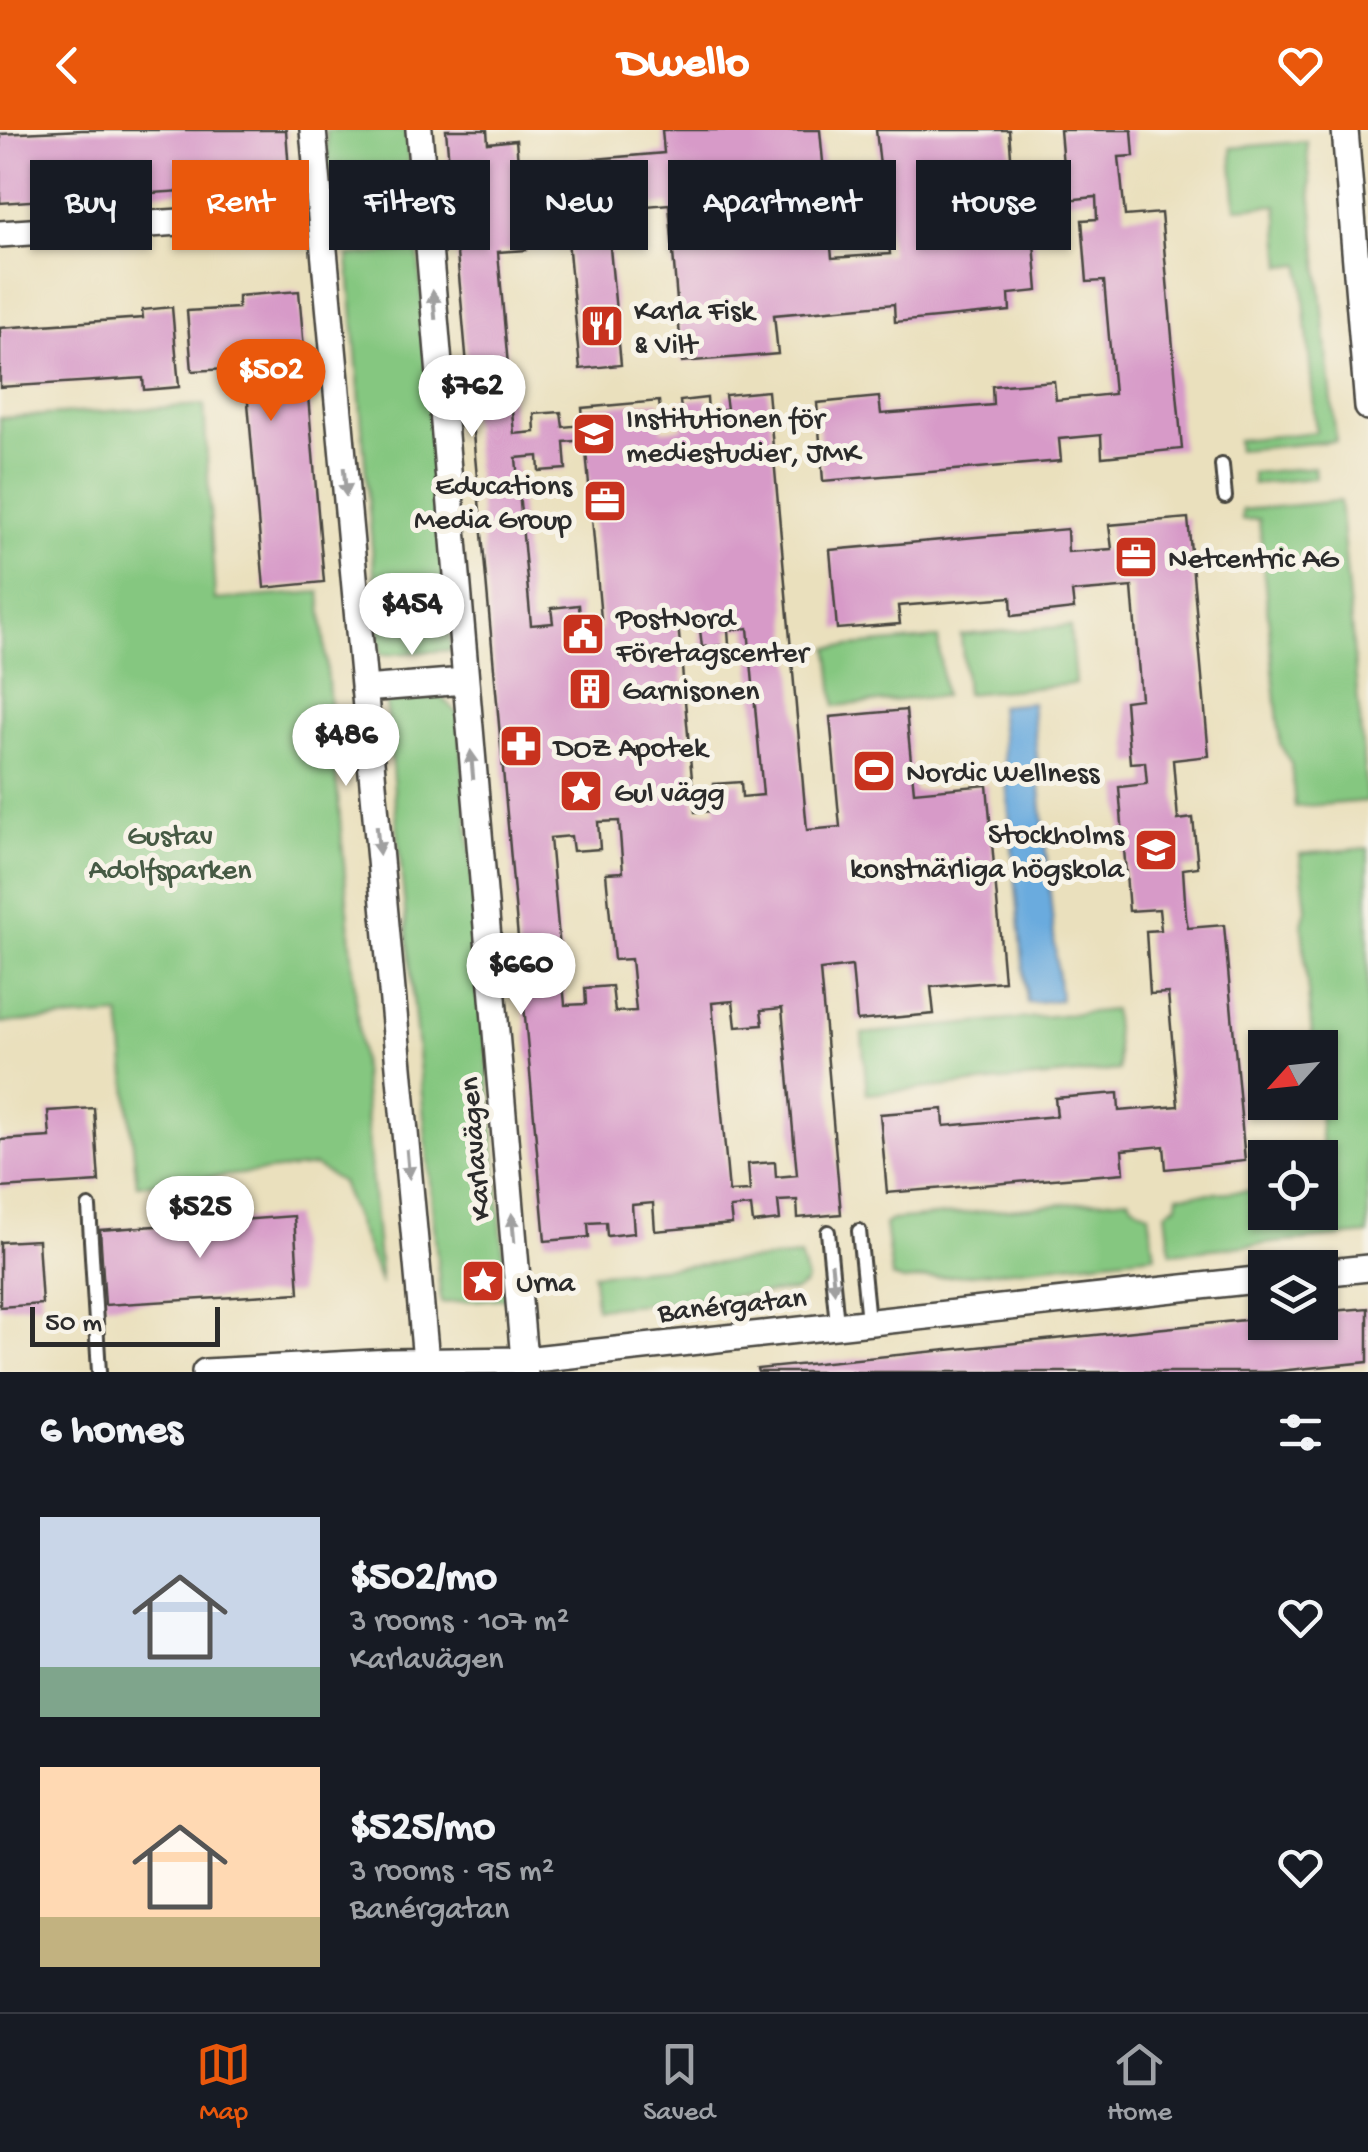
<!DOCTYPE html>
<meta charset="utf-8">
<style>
body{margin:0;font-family:"Gochi Hand",sans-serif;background:#20242c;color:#f1f3f6;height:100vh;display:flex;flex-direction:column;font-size:38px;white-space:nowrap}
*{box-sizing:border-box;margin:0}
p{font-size:32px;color:#9ea1a6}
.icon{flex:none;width:55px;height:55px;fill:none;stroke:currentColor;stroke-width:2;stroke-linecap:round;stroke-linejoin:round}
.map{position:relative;height:1242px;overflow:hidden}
.sheet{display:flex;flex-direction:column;background:#171b24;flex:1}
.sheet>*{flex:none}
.banner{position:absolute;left:30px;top:30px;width:1310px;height:90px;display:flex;gap:20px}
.needle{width:65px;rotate:243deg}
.controls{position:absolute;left:1248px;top:900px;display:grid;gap:20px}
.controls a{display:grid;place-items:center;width:90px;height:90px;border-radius:0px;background:#171b24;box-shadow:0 2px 8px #0004;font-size:50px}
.scale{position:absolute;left:30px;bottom:25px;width:190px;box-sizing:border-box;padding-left:10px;border:5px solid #2b2b2b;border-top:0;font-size:28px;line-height:35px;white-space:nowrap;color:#2b2b2b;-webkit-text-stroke:8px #f7f3e8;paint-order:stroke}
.price{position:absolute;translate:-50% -85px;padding:0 22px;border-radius:35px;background:#fff;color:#222;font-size:32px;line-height:65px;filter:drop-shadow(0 2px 5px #0008)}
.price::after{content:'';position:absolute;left:50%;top:60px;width:30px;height:22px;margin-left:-15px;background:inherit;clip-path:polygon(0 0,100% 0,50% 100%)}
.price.current{background:#ea580c;color:#fff}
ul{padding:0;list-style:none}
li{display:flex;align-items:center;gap:30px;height:250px;padding:0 40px}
li span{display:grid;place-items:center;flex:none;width:280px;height:200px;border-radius:0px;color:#555}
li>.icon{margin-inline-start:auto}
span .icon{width:120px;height:120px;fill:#fffc;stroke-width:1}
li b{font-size:42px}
h2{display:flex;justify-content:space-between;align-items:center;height:120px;padding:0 40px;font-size:42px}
.pill{padding:0 35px;border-radius:0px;background:#171b24;box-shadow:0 2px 8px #0004;font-size:35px;line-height:90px}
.pill.current{background:#ea580c;color:#fff}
header{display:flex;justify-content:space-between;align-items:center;height:130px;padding:0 40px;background:#ea580c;color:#fff;font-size:45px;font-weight:700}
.dock{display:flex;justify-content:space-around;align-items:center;height:140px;border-top:2px solid #363941;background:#171b24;font-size:28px;color:#9ea1a6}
.dock a{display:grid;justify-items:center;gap:5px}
.dock .current{color:#ea580c}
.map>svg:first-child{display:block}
.green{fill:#85c780;stroke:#587956;stroke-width:2.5}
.water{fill:#6aabde;stroke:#4a6b84;stroke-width:2.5}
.building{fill:#d79ac8;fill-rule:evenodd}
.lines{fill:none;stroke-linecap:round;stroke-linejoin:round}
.service-casing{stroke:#484641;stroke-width:18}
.minor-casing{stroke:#484641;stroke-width:30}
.service{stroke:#fff;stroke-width:12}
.minor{stroke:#fff;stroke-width:25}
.oneway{fill:#a0a0a0}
.labels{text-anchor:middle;stroke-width:10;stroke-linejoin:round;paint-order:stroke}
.poi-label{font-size:30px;fill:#2b2b2b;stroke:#f7f3e8;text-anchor:start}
.park-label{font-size:30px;fill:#465a44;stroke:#f7f3e8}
.street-label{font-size:30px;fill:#2b2b2b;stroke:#f7f3e8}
</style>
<header><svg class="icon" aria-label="back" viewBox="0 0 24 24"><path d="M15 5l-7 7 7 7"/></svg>Dwello<svg class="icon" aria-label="heart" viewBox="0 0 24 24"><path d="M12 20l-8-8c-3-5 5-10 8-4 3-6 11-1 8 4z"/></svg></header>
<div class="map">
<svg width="1368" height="1242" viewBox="0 0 1368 1242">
<rect width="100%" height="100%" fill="#f7f3e8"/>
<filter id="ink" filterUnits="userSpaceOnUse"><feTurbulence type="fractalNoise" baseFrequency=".01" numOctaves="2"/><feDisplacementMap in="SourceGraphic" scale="20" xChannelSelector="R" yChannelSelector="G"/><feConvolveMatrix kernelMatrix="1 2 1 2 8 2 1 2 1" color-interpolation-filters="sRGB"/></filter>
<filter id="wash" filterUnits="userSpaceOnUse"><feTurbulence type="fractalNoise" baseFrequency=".0048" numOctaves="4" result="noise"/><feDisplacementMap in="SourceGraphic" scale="40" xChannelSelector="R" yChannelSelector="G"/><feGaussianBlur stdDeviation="2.25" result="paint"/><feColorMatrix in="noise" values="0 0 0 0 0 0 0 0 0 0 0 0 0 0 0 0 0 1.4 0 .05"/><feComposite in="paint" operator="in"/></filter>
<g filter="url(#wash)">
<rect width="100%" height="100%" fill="#eae0bd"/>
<!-- green -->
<path class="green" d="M326,0h80l5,51 -80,7z
M1306,11l30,300 -98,9 -1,-10 79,-8 -15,-168 -19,2 -5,-61 -41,3 -5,-60z
M418,120l33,400 -70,5 -33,-399z
M204,275l11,195 105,-8 61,693 -40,-103 -26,-16 -178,19 -17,-170 -120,8v-605z
M1314,337l1,11 -62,6 -1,-11z
M1340,371l27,300 -72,6 -4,-43 -11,-20 -21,-225 -17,1v-10z
M1070,496l5,58 -109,10 -5,-59z
M938,508l6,58 -109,10 -6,-58z
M441,567l18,18 48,583 -66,5 -55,-601z
M1368,718v386l-197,19 -5,-41 11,-8 1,-9 85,-5 2,22h55v-23l6,-2 -8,-84 2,-55 -7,-1 -11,-123 4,-15 -6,-55z
M1113,880l6,60 -252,24 -5,-60z
M1129,1068l3,6 17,10 6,41 -251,26 -12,-4 -7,-53 7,-4z
M800,1126l7,24 -3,6 -10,5 -198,17 -3,-34z"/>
<!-- water -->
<path class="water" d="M1032,573l28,297 -33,3 -28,-297z"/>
<g id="blocks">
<!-- building -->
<path class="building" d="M82,0h204l4,54 -290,19v-69z
M446,0h41l1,13 28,-3 10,110 -28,2 16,182 21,-2 -1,-18 27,-2 2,15 21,-2 -2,-17 77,-7 3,29 21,-2 -3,-27 27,-3 1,13 19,-2 -2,-14 43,-4 39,439 33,-3 -10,-110 76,-7 8,82 73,-7 17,196 -73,6 3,27 -77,7 -5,-55 -32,4 21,244 -43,4 -1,-18 -19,1 2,19 -27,3 -2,-17 -21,2 2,16 -77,7 -2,-28 -21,2 2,28 -27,3 -1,-14 -18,1 1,14 -44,4zM585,310l17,190 -21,2 -2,-27 -28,3 2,15 -22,2 -15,-167 22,-2 1,15 27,-2 -2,-27zM699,491l3,26 27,-2 -1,-15 20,-2 15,167 -21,2 -1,-15 -27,2 2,27 -21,1 -17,-189zM619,691l4,51 -17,1 8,87 17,-1 5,52 -21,1 -3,-26 -27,2 1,16 -21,1 -15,-167 21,-2 2,15 27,-2 -2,-27zM733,871l3,26 27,-2 -2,-15 21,-2 15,167 -21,2 -1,-15 -27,2 2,27 -21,1 -17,-189z
M662,0h158l12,128 58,-4 -14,-124h133l6,78 16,-1 7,84 -29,3 1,17 -115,11 -1,-18 -120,11 4,39 -96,8 -13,-158 -128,11 -4,-51 127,-11z
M1060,0h72l2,26 -15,1 6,59 36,-3 21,236 -80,8 -1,-22 -42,4 2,22 -238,20 -6,-78 62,-6 2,17 112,-9 -1,-19 62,-5 2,19 58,-6 -10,-113 -17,1 -5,-62 15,-1 -1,-22 -30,3z
M609,107l12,128 -41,4 -12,-129z
M299,161l25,291 -60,6 -19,-220 -53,3 -5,-60 51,-3v-12z
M172,177l7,80 -35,3 -1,-12 -143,9v-59l143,-10 -1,-8z
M1188,388l21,238 -36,4 5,60 15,-2 5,49 -15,2 3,47 2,12 36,-3 21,236 -79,8 -2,-23 -42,4 2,23 -237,20 -7,-79 63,-5 1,17 113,-10 -2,-18 63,-5 1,18 59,-5 -10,-113 -18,1 -4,-63 15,-1 -2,-21 -30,2 -10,-124 28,-3 -2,-22 -15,1 -5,-62 16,-2 -9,-112 -60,5 2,17 -62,7 -1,-19 -113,9 2,18 -63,5 -7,-79 237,-21 1,23 44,-3 -3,-24z
M94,978l5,74 -99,6v-48l50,-3 -2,-26z
M294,1086l5,77 -194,12 -5,-75z
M38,1110l4,64 -42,3v-65z
M1368,1178v54l-100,10h-510l-1,-3 508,-51v4h55v-10z"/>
</g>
</g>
<g filter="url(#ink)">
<use href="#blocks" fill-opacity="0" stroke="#484641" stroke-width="2.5"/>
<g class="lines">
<defs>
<path id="service" d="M1222,335l3,32
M89,1077l10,165
M859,1101l9,90
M828,1102l9,92"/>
<path id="minor" d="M313,0l114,1242
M419,0l106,1242
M1345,0l23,277
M320,80l105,-7
M0,104l255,-17
M364,559l100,-8
M1320,1143l48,-5
M205,1242l186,-10 134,-2 740,-81"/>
</defs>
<!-- service casing -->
<use href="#service" class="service-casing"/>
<!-- minor casing -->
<use href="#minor" class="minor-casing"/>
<!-- service -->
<use href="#service" class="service"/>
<!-- minor -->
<use href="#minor" class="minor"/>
</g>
<!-- one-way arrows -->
<defs><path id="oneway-solid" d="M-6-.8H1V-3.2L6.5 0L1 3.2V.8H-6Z" transform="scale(2.5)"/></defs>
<g class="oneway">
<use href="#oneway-solid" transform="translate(434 175) rotate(-95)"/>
<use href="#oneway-solid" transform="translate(345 352) rotate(85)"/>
<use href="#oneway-solid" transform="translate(472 635) rotate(-95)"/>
<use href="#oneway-solid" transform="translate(378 710) rotate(85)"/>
<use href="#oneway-solid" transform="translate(408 1034) rotate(85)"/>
<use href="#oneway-solid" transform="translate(513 1098) rotate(-95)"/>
<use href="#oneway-solid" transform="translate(833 1148) rotate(84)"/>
</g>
</g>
<!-- icons -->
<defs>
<symbol id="restaurant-square" viewBox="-11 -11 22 22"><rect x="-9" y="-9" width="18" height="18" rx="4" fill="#c8321e" stroke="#f7f3e8"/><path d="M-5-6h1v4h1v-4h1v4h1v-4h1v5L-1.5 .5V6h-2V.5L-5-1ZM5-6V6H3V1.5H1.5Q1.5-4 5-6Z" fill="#fff"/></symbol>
<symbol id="university-square" viewBox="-11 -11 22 22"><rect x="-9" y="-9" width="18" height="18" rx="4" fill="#c8321e" stroke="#f7f3e8"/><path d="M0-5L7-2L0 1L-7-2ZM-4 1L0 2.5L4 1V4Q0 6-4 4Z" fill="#fff"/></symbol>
<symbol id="office-square" viewBox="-11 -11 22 22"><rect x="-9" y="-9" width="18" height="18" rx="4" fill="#c8321e" stroke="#f7f3e8"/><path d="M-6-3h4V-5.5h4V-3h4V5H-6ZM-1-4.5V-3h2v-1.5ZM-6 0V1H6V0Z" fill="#fff"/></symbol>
<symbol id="civic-square" viewBox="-11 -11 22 22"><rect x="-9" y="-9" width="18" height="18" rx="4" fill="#c8321e" stroke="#f7f3e8"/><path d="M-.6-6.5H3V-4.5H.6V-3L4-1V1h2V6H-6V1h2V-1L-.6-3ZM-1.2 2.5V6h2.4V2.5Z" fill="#fff"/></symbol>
<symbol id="building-square" viewBox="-11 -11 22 22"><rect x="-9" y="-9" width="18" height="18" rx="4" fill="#c8321e" stroke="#f7f3e8"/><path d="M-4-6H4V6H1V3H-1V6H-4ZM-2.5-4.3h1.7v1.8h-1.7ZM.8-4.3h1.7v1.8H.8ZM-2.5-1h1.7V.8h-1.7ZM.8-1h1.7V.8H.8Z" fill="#fff"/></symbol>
<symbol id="pharmacy-square" viewBox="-11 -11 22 22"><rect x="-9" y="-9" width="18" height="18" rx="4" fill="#c8321e" stroke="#f7f3e8"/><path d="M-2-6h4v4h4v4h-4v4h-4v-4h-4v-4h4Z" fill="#fff"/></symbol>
<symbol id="stadium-square" viewBox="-11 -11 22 22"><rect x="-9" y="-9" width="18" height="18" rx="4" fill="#c8321e" stroke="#f7f3e8"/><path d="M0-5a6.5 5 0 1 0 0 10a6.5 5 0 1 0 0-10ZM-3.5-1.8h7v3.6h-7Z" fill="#fff"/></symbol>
<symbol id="sight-square" viewBox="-11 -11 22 22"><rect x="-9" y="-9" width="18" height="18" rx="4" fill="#c8321e" stroke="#f7f3e8"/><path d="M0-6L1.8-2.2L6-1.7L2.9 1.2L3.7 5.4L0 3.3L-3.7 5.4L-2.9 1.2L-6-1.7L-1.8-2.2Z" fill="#fff"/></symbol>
</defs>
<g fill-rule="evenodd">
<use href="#restaurant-square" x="577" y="171" width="50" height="50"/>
<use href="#university-square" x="569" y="279" width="50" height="50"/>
<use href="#office-square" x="580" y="346" width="50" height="50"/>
<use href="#office-square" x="1111" y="402" width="50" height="50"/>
<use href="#civic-square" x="558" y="479" width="50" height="50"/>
<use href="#building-square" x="565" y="534" width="50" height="50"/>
<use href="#pharmacy-square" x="496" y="591" width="50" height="50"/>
<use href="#stadium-square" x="849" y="616" width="50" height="50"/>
<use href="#sight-square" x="556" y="636" width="50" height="50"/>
<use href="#university-square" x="1131" y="695" width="50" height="50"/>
<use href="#sight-square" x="458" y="1126" width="50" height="50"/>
</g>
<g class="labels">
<!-- poi labels -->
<g class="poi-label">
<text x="634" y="189">Karla Fisk<tspan x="634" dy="34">&amp; Vilt</tspan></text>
<text x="626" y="297">Institutionen för<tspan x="626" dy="34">mediestudier, JMK</tspan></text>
<text x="572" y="364" text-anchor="end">Educations<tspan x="572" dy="34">Media Group</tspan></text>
<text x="1168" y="437">Netcentric AG</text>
<text x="616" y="497">PostNord<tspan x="616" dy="34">Företagscenter</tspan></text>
<text x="622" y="569">Garnisonen</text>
<text x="554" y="626">DOZ Apotek</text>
<text x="906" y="651">Nordic Wellness</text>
<text x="614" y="671">Gul vägg</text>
<text x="1124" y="713" text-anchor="end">Stockholms<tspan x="1124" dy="34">konstnärliga högskola</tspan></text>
<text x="516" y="1161">Urna</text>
</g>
<!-- park labels -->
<g class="park-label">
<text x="170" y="714">Gustav<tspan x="170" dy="34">Adolfsparken</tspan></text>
</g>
<!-- street labels -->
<g class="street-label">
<text transform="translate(473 1019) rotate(-95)" y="10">Karlavägen</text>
<text transform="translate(732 1173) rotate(-6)" y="10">Banérgatan</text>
</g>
</g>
</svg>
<div class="controls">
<a><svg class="needle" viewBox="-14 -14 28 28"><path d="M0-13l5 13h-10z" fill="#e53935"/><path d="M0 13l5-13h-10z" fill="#9ea1a6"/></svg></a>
<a><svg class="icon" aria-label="locate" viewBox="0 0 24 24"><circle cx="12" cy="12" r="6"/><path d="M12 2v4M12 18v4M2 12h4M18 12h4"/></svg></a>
<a><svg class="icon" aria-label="layers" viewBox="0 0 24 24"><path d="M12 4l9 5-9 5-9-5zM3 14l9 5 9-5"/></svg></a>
</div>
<div class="scale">50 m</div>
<b class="price current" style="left:271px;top:294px">$502</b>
<b class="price" style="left:472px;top:310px">$762</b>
<b class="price" style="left:412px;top:528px">$454</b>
<b class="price" style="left:346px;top:659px">$486</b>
<b class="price" style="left:521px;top:888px">$660</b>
<b class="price" style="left:200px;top:1131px">$525</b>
<div class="banner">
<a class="pill">Buy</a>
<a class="pill current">Rent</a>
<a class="pill">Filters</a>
<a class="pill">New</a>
<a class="pill">Apartment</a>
<a class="pill">House</a>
</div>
</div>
<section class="sheet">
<h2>6 homes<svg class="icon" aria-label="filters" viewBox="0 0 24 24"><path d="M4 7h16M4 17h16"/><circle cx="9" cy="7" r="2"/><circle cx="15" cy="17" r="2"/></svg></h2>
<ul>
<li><span style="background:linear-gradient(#c9d6e8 75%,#7fa58c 0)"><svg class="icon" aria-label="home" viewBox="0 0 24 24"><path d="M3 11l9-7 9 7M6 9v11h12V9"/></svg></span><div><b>$502/mo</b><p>3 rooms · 107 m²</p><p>Karlavägen</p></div><svg class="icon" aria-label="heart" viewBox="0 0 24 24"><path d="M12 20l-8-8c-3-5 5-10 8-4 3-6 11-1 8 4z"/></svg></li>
<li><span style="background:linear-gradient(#ffd9b3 75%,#c2b280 0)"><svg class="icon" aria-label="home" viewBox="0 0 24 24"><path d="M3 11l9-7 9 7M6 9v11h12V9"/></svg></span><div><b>$525/mo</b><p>3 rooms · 95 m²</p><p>Banérgatan</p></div><svg class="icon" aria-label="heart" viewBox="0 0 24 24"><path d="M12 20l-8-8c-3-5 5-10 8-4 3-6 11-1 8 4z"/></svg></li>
</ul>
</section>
<nav class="dock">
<a class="current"><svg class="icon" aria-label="map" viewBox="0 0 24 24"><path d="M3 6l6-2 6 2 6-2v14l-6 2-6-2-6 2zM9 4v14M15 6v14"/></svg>Map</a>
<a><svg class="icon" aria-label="saved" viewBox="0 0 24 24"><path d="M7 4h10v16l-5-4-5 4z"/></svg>Saved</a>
<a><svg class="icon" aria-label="home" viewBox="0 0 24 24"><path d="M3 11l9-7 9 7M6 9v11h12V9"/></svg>Home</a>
</nav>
